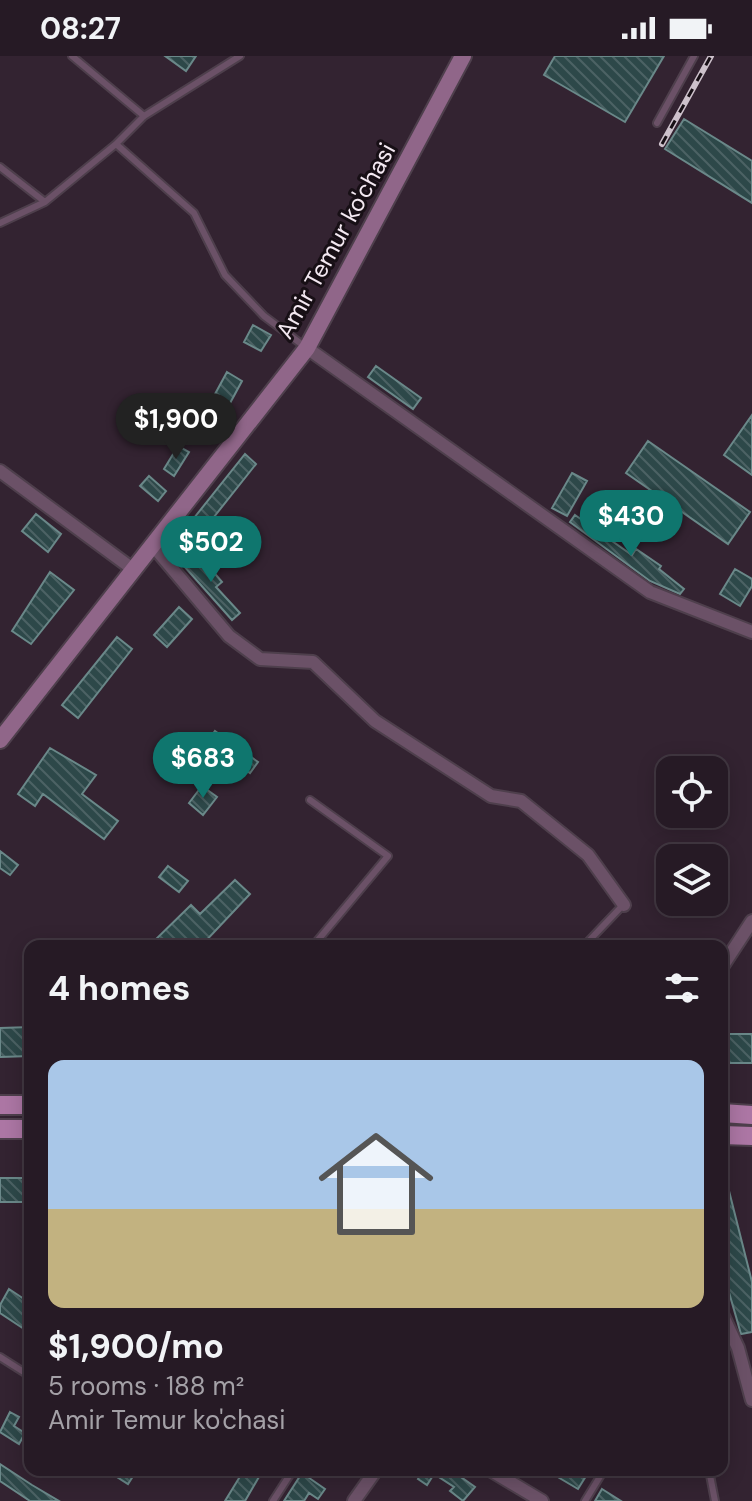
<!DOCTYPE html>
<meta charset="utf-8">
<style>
body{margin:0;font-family:"DM Sans",sans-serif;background:#322732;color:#f1f3f6;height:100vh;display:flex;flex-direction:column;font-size:30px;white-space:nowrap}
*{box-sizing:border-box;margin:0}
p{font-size:26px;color:#a4a1a7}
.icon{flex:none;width:44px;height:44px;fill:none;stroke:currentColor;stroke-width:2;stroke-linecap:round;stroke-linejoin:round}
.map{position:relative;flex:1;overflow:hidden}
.panel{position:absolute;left:24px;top:884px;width:704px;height:536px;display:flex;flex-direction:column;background:#261a25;border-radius:16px;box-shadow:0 4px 20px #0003,0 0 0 2px #423842}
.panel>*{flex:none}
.buttons{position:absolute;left:656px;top:700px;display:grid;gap:16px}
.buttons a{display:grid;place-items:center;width:72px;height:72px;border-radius:16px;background:#261a25;box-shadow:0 4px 20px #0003,0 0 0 2px #423842;font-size:40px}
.price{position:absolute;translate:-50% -68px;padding:0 18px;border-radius:28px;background:#0f766e;color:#fff;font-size:26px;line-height:52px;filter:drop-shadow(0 2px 4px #0008)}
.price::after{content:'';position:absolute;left:50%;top:48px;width:24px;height:18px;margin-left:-12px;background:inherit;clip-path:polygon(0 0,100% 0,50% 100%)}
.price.active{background:#222;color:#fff}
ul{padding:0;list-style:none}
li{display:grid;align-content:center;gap:16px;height:424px;padding:0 24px}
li+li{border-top:2px solid #423842}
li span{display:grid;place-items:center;height:248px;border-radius:16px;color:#555}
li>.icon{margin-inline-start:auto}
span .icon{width:144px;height:144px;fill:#fffc;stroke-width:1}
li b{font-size:34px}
h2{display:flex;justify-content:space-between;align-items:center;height:96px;padding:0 24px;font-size:34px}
.status{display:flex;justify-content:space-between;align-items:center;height:56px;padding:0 40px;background:#261a25;direction:ltr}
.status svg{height:22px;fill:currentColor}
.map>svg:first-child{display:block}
.building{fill:url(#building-back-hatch);stroke:#6a8889;stroke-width:2}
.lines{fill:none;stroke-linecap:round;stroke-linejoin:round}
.lane-casing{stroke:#4e3f4c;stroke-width:10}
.street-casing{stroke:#4e3f4c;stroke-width:16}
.secondary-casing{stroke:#4e3f4c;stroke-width:20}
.primary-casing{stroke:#4e3f4c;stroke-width:22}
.lane{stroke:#6b5167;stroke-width:6}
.street{stroke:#6b5167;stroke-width:12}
.secondary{stroke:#906689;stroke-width:16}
.primary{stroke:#ac76a4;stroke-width:18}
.rail-casing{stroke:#cdc1cb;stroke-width:6}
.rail{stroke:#170f15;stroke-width:3;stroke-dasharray:9;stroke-linecap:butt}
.labels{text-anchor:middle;stroke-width:6;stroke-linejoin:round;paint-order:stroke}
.street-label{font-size:24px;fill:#f3e8f1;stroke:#170f15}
</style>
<div class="status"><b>08:27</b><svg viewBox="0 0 49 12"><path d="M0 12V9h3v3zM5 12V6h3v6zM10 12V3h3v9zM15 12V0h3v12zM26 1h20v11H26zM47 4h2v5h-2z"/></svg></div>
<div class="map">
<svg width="752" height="1445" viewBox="0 0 752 1445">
<defs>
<pattern id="building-back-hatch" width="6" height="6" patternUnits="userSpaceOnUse" patternTransform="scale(2)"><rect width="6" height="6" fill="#2d4849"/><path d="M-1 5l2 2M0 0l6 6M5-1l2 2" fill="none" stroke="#4c6264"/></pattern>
</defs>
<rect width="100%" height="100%" fill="#332331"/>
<!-- building -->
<path class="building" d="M165,0h31l-10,15z
M555,0h109l-39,66 -81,-47z
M684,63l68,42v42l-87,-54z
M253,269l18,10 -10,16 -17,-9z
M376,310l45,32 -8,11 -45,-32z
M227,316l15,9 -19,35 -15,-9z
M752,359v60l-28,-20z
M648,385l102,71 -22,32 -102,-71z
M178,390l11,6 -15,24 -10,-7z
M245,398l11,10 -54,68 -12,-9z
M572,417l15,8 -20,35 -15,-8z
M149,420l17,15 -8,10 -18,-15z
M36,458l25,20 -13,18 -26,-21z
M575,459l57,40 4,-6 25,17 -2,3 25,20 -4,5 -30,-13 -80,-59z
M198,498l24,28 -6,5 24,26 -8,7 -48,-54z
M735,513l17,10v7l-12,20 -20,-12z
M50,516l24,18 -43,54 -19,-13z
M179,551l13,12 -25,28 -13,-12z
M117,581l15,12 -54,69 -16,-13z
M215,675l43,31 -8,11 -43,-31z
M50,692l46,27 -14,19 36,27 -14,18 -61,-45 -8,12 -17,-12z
M202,730l15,11 -14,18 -14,-12z
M0,795l18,14 -8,10 -10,-7z
M168,810l20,15 -9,11 -20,-15z
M235,824l15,14 -49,52h-52l42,-41 9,9z
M30,971v29l-30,1v-29z
M722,978h30v29h-30z
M725,1119l27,107v50l-11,2 -19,-66v-92z
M0,1122h30v24h-30z
M9,1233l21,14v30l-30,-20v-8z
M10,1356l9,5 -5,9 11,7 -6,11 -19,-12z
M0,1408l32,21 27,16h-29l-30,-20z
M106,1414h24l5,3 -7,11z
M244,1414h19l-18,31h-20z
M424,1414h27l24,17 -12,14 -13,-10 4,-4 -20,-13 -7,11 -9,-6z
M546,1414h29l11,6 -8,13z
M302,1417l23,16 -7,10 -9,-6 -5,8h-20z
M602,1433l19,12h-26z"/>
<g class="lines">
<defs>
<path id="lane" d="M72,0l72,60
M240,0l-96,60 -28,28 78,69 31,62 39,41 40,30
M657,67l37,-67
M0,111l45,35
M0,167l45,-21 71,-58
M310,744l78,56 -75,90
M584,890l39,-41
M0,1301l30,19
M709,1414l6,31
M273,1445l20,-31
M585,1445l19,-31"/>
<path id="street" d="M307,292l343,244 102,40
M0,415l134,99
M154,491l75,89 31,23 53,3 62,59 116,75 30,5 67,54 36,50
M722,911l30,-46
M722,1258l16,34 14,52
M490,1414l52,31
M354,1445l22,-31"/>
<path id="secondary" d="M0,684l307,-392 156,-292"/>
<path id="primary" d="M0,1049h30
M722,1057l30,2
M0,1073h30
M722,1079l30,1"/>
</defs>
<!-- lane casing -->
<use href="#lane" class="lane-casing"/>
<!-- street casing -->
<use href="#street" class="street-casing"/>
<!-- secondary casing -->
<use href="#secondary" class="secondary-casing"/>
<!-- primary casing -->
<use href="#primary" class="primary-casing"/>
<!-- lane -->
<use href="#lane" class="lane"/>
<!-- street -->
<use href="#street" class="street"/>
<!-- secondary -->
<use href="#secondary" class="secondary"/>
<!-- primary -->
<use href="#primary" class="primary"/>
<defs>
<path id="rail" d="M662,88l49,-88"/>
</defs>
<!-- rail casing -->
<use href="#rail" class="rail-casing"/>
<!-- rail -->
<use href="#rail" class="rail"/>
</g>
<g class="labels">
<!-- street labels -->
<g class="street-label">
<text transform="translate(336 185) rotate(-61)" y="8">Amir Temur ko'chasi</text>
</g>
</g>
</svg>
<div class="buttons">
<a><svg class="icon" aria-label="locate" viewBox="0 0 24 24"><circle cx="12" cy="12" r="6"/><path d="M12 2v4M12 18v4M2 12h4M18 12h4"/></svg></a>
<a><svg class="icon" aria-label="layers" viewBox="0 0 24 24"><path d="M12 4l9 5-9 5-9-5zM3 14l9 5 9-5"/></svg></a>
</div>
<b class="price active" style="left:176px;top:405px">$1,900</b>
<b class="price" style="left:631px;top:502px">$430</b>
<b class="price" style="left:211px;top:528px">$502</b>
<b class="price" style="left:203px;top:744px">$683</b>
<section class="panel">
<h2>4 homes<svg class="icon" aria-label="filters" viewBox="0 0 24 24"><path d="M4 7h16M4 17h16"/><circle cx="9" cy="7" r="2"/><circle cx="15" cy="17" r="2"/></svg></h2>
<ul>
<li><span style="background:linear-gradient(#a9c7e8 60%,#c2b280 0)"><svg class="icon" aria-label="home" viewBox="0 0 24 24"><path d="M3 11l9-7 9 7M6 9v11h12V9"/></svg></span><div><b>$1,900/mo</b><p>5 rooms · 188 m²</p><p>Amir Temur ko'chasi</p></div></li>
</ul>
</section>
</div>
